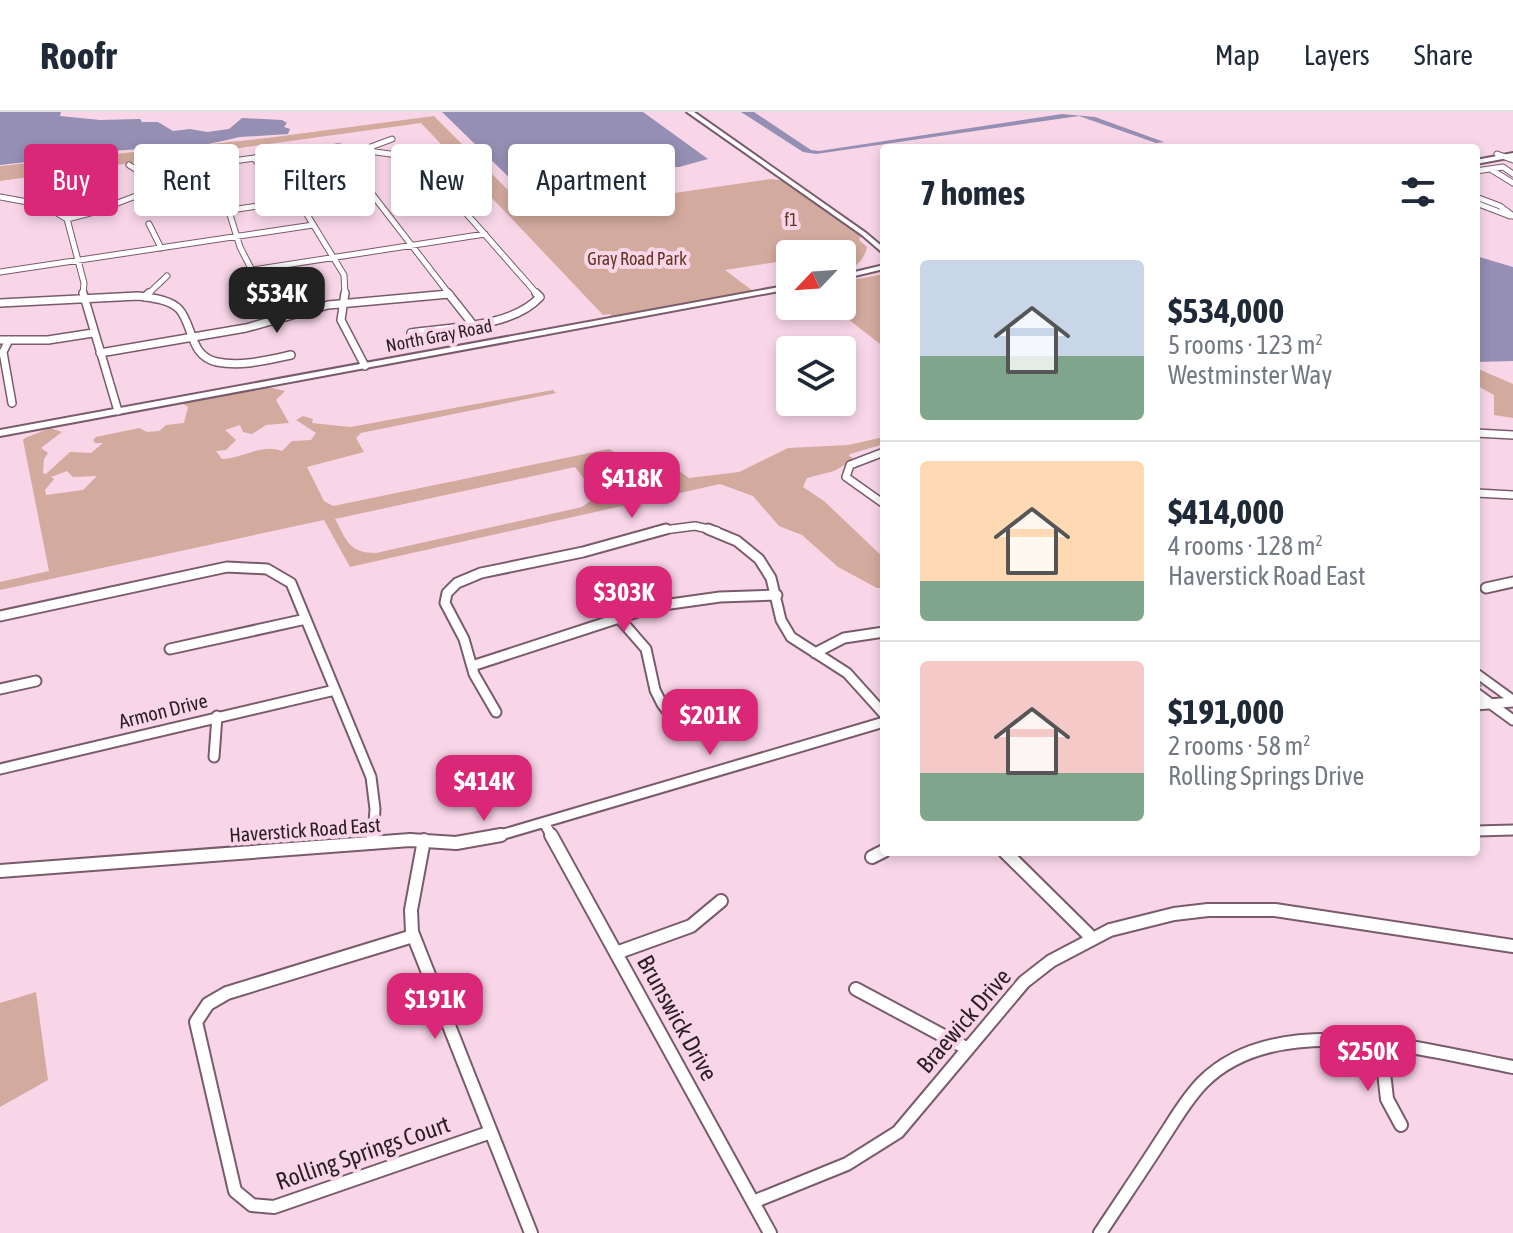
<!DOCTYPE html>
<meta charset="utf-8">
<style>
body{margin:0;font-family:"Asap Condensed",sans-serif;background:#f2f2f3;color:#1f2937;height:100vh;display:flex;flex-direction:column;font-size:30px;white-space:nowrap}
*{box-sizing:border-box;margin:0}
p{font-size:26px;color:#747a83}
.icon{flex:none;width:44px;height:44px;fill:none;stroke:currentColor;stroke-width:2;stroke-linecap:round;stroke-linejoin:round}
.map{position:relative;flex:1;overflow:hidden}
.side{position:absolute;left:880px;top:32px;width:600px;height:712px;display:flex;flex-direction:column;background:#fff;border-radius:8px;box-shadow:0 4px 12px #0003}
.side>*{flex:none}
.banner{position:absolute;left:24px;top:32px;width:736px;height:72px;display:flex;gap:16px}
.needle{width:52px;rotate:245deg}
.buttons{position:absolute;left:776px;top:128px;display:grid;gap:16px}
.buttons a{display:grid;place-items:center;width:80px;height:80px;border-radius:8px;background:#fff;box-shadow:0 4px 12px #0003;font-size:40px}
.price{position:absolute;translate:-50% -68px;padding:0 18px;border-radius:16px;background:#db2777;color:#fff;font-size:26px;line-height:52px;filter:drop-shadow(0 2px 4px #0008)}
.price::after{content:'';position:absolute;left:50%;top:48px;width:24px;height:18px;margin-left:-12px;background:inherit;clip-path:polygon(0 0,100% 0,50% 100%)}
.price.current{background:#222;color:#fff}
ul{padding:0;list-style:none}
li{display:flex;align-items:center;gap:24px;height:200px;padding:0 40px}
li+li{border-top:2px solid #e0e1e3}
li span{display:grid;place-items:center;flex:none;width:224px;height:160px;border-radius:8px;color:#555}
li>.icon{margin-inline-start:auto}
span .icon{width:96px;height:96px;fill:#fffc;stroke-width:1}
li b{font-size:34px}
h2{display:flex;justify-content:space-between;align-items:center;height:96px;padding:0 40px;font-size:34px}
.tag{padding:0 28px;border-radius:8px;background:#fff;box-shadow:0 4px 12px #0003;font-size:28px;line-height:72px}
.tag.current{background:#db2777;color:#fff}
header{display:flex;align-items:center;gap:48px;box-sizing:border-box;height:112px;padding:0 40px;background:#fff;border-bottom:2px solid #e0e1e3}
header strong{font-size:38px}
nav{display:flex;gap:44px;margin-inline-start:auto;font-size:28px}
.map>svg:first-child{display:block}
.green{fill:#d3aa9e;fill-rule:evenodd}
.water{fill:#948fb3}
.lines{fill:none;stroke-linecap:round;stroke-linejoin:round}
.stream{stroke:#948fb3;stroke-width:2}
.minor-far3-casing{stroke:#795c6c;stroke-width:7}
.minor-far2-casing{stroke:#795c6c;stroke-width:10}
.minor-far1-casing{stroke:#795c6c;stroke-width:13}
.minor-casing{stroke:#795c6c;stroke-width:16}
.tertiary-casing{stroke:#795c6c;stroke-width:4}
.minor-far3{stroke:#fff;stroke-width:5}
.minor-far2{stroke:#fff;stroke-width:7}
.minor-far1{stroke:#fff;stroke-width:9}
.minor{stroke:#fff;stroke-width:12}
.tertiary{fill:#fff;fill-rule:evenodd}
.labels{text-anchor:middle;stroke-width:8;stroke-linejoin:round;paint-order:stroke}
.far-park-label{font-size:18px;fill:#693322;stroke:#f8d6e8}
.far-street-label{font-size:18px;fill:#2b1e25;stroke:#f8d6e8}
.street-label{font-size:20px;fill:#2b1e25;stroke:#f8d6e8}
.near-street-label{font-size:24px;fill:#2b1e25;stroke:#f8d6e8}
</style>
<header>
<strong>Roofr</strong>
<nav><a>Map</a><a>Layers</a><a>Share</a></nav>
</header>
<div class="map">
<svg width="1513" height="1121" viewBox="0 0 1513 1121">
<rect width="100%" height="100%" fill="#f8d6e8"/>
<!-- green -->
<path class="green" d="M434,4l84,84 34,-5 -22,19 241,-35 16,2 75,53 -3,6 8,7c-2,12 -13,23 -25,26v-19h-52v6l-65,10 28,21 -141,27 -2,-4 -7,1 -182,-192 -421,58v-15l267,-28z
M884,162v73l-53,-41h11v-24z
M1476,256l37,16v34l-19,-3v-20l-18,-10z
M264,274l21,5 -9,9 13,23 -23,2 -14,9 -9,-2 -3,-7 -15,5 11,10 -10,10 -10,1 6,8c22,-1 40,-16 60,-8l10,-10 19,-1 5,-7 -20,-13 7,-4 10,3 -1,4 38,4 203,-37 3,3 -195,40 -5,5 8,14 -57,15 17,34 9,5 276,-57 4,2 -4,6 4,1 -8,11v4l20,-3 8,7 -15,4 -8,9h13l2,3 -3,5 38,-6 1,-5 -11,-3 9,-12 -10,-17 4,-2 36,25 50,-6 49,-24 60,-3 36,-8v7l-34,10 -1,2 6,3 -21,12 -27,7 -4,9 21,14 60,57v30h-7l-39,-21 -36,-32 -23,-9 -26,-30 -33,-12 -370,83 -26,-47 -324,70v-8l49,-11 -26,-131 2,-2 25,-10 12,4 -21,16 7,5 -4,6 -1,14 3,1 24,-22 21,1 12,-10h-8l-2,-3 3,-3 43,-9 8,4 12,-1 7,-6 18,-2 4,-16 -8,-5zM575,355l22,29 -15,11 -206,46c-27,0 -29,-12 -41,-34zM67,359l6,6 24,-1 -14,14 -37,5 -1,-5 9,-11 -3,-2z
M36,880l12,88 -48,27v-104z"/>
<!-- water -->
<path class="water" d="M0,0h61l-1,4 40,4 40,-1 2,3h16l15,9 17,-2 17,3 22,-3 13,-11 40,2 5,3 -3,4 6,2 -2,5 -48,3 -36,8 -156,10 -13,6 -35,4z
M442,0h201l65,47 -29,8h-48l-10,7 -36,8 -64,7z
M741,0h13l57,38 8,1 243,-37 33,3 69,25 -8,1 -77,-27 -263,38 -13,-2z
M1476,144l37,11v94l-37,1z"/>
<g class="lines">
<!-- stream -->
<path class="stream" d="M1171,34l6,2
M1476,570l5,4"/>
<defs>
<path id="minor-far3" d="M392,27l-32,12 -8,17 98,127
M1497,42l16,6
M254,46l9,12 26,15 55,90 1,20
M129,53l22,14 54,11 22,15 13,42 20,39
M1492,58l21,13
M1476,59l27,-4 10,7
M438,70l29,-5
M0,85l44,8 23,14 17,64 -1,12
M1476,85l24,9 13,10
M34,90l20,-8 5,-6
M1476,91l34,13
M231,98l68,-10
M67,107l27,-7 131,-50 113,-15 75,10 9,6 116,132
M149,112l12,24
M253,158l232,-36
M0,160l313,-47
M147,183l20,-19
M440,183l9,-1"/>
<path id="minor-far2" d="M83,181l35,118
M345,181l-4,27 24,46
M448,181l23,29
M145,185l4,-4
M0,191l138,-7c13,2 31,3 41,13 15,17 10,47 38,53 24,5 51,-2 74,-7
M411,221c39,-6 100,-5 129,-36l-4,-4
M0,228h48l45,-7
M9,228l-6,12 9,51
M100,241l146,-25 82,-23 121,-11
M1476,321l37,2
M884,340l-34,13 -4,12 38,27
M1476,381l37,2
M656,419l39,-5 22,5"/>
<path id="minor-far1" d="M708,417l29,12 22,18 12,19 10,42 10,17 56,36 37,41
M1486,476l27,-6
M0,504l227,-49 40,2 24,14 80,194 4,32 -2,28
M619,506l27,31 9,41 7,14
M170,537l136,-30
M815,541l29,-15 40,-6
M472,554l184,-60 64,-9 57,-2
M0,577l36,-8
M1476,581l37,27
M662,592l22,6 6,6 -10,5 -6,-1z
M1476,593l37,-3
M496,600l-22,-38 -10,-35 -19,-36 2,-10 10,-10 24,-10 102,-21 83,-23
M214,645l3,-41
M0,657l335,-79
M545,712l7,13
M1476,719l37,-1
M494,725l390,-115"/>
<path id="minor" d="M551,723l219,398
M424,728l-13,70 1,22 119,301
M372,731l1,-8
M1005,740l86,85
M872,745l12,-6
M0,759l410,-31 46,3 45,-8
M413,824l-186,57 -19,11 -12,18 39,169 17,14 22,2 217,-75
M616,841l75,-27 30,-25
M856,877l112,60
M1381,934l6,53 14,26
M753,1090l94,-38 51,-32 126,-150 27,-21 59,-31 64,-16 34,-4h67l238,36
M1100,1121c21,-32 43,-64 64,-97 12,-18 23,-38 39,-54 74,-74 220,-32 310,-15"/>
<path id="tertiary" d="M687,0h7l172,121 18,15v6l-22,-19z
M1513,41v4l-37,7v-4z
M884,153v4l-42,10v-4z
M790,173v4l-790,147v-6z
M1476,558l4,1 33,24v8l-4,-1 -33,-24z"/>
</defs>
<!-- minor-far3 casing -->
<use href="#minor-far3" class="minor-far3-casing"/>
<!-- minor-far2 casing -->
<use href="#minor-far2" class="minor-far2-casing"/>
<!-- minor-far1 casing -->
<use href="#minor-far1" class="minor-far1-casing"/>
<!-- minor casing -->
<use href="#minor" class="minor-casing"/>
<!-- tertiary casing -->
<use href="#tertiary" class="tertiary-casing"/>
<!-- minor-far3 -->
<use href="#minor-far3" class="minor-far3"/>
<!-- minor-far2 -->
<use href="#minor-far2" class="minor-far2"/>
<!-- minor-far1 -->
<use href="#minor-far1" class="minor-far1"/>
<!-- minor -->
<use href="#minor" class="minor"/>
<!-- tertiary -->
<use href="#tertiary" class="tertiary"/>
</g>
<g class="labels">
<!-- far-park labels -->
<g class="far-park-label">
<text x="791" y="114">f1</text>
<text x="637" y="153">Gray Road Park</text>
</g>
<!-- far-street labels -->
<g class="far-street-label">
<text transform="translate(439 224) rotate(-11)" y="6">North Gray Road</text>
</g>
<!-- street labels -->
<g class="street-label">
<text transform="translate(163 599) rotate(-14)" y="7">Armon Drive</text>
<text transform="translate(305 718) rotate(-4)" y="7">Haverstick Road East</text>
</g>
<!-- near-street labels -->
<g class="near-street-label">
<text transform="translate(677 906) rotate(61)" y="8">Brunswick Drive</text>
<text transform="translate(964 909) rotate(-49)" y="8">Braewick Drive</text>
<text transform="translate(363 1041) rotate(-19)" y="8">Rolling Springs Court</text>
</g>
</g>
</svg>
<div class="buttons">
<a><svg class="needle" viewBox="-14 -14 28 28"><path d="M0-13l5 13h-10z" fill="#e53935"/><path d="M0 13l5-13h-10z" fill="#747a83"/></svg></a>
<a><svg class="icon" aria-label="layers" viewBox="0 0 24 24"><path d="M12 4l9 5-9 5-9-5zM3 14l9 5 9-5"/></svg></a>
</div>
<b class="price current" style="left:277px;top:223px">$534K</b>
<b class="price" style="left:632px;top:408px">$418K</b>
<b class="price" style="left:624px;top:522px">$303K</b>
<b class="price" style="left:710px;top:645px">$201K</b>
<b class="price" style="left:484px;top:711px">$414K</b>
<b class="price" style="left:435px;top:929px">$191K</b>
<b class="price" style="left:1368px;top:981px">$250K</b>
<div class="banner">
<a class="tag current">Buy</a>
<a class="tag">Rent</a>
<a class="tag">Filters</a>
<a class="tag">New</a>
<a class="tag">Apartment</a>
</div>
<section class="side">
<h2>7 homes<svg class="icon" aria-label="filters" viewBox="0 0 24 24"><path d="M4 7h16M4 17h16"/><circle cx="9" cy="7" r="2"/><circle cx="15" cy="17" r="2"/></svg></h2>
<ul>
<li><span style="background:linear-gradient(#c9d6e8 60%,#7fa58c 0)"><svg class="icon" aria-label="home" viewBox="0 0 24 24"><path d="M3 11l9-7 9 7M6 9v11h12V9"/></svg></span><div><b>$534,000</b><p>5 rooms · 123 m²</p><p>Westminster Way</p></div></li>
<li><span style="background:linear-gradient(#ffd9b3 75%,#7fa58c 0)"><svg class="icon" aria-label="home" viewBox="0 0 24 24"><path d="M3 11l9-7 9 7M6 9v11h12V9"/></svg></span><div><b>$414,000</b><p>4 rooms · 128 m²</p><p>Haverstick Road East</p></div></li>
<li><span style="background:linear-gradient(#f6c9c9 70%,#7fa58c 0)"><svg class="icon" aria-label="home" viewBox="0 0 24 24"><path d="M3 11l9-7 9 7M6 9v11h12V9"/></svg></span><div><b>$191,000</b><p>2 rooms · 58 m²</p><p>Rolling Springs Drive</p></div></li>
</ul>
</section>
</div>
